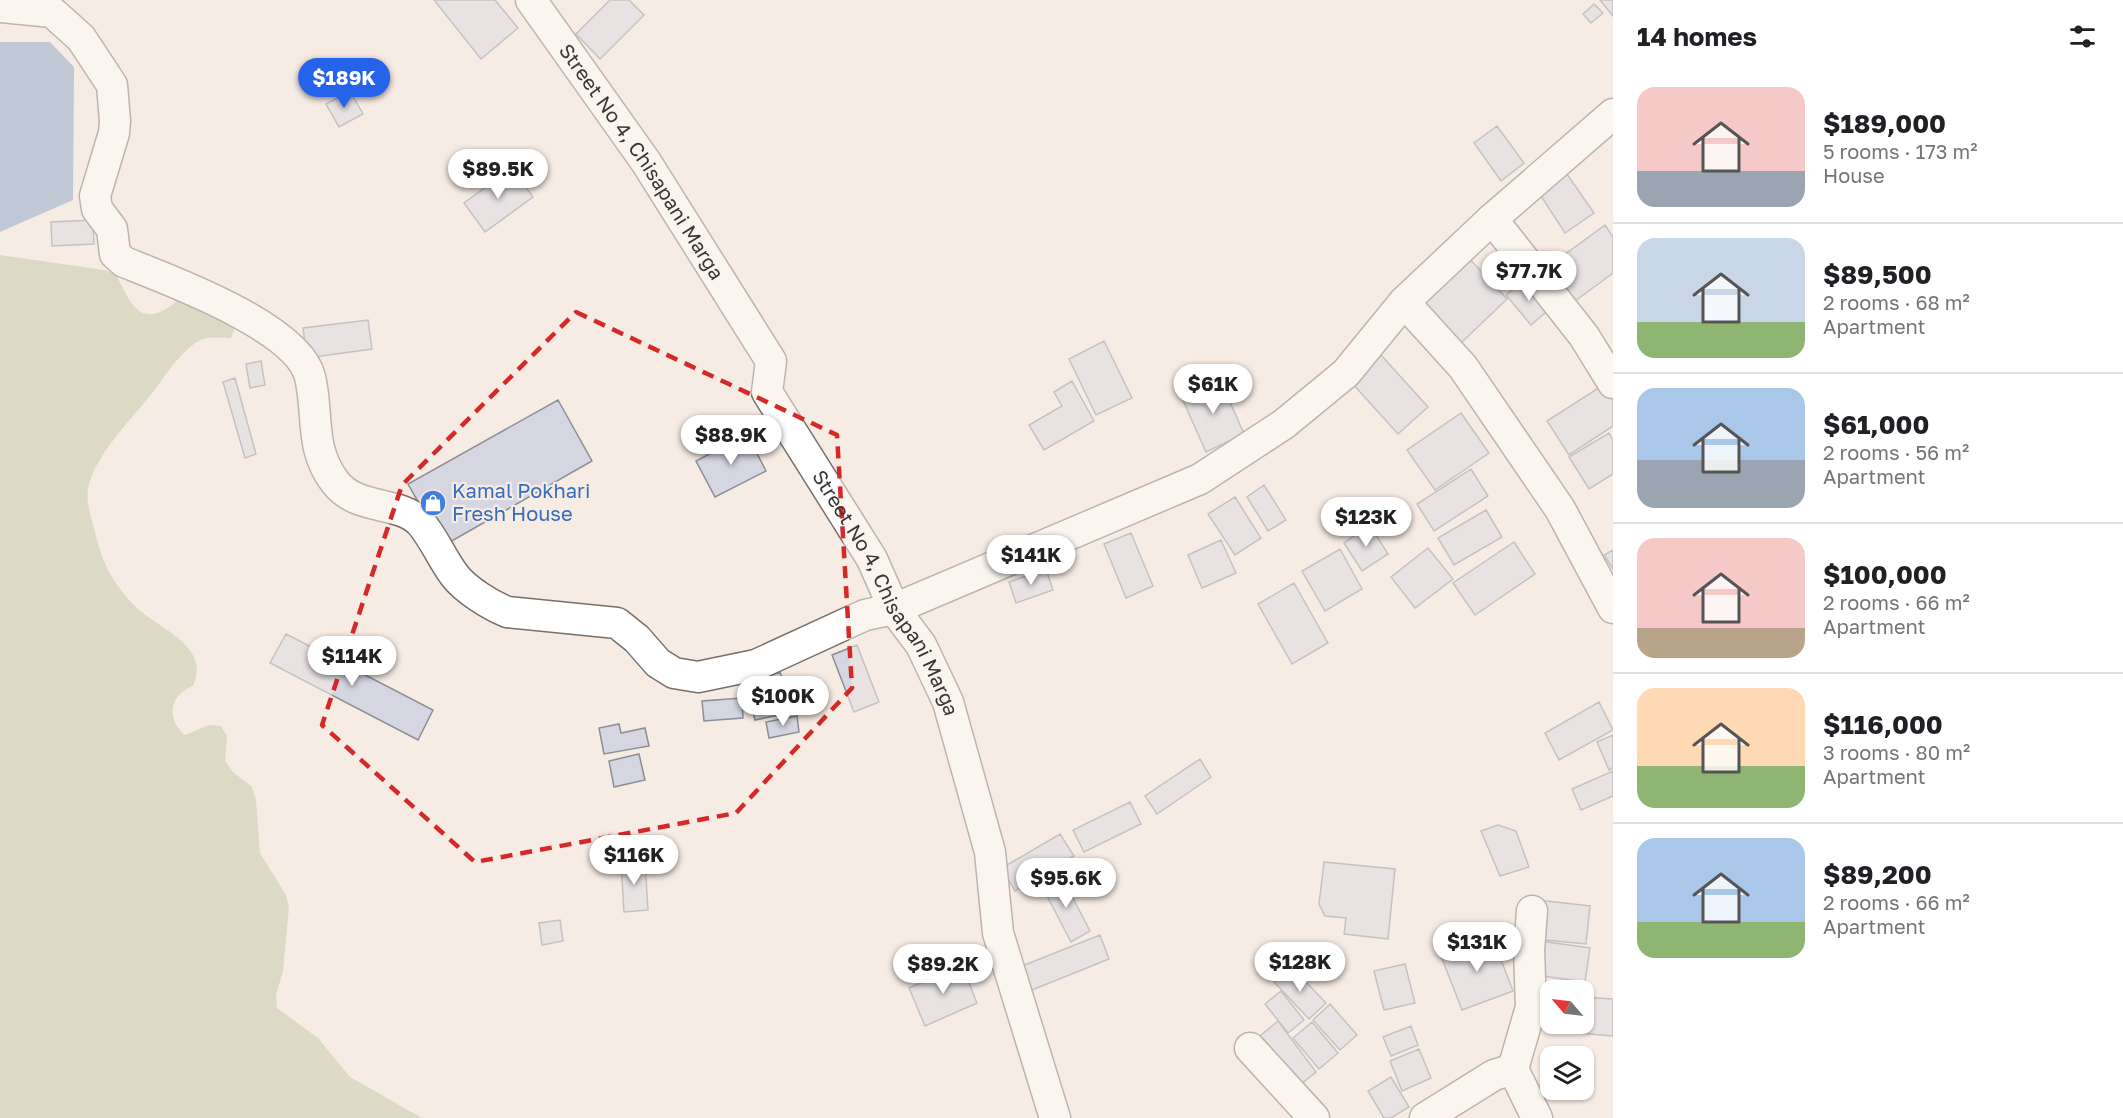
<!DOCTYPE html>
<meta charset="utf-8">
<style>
body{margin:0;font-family:"Golos Text",sans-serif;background:#f2f2f2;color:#202124;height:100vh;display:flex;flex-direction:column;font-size:22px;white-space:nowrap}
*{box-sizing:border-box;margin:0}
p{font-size:20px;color:#757577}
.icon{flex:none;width:33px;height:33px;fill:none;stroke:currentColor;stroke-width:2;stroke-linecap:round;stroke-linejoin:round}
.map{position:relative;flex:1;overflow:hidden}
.side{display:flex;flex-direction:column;background:#fff;width:510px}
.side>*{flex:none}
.needle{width:39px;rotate:298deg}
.controls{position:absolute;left:1540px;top:980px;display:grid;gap:12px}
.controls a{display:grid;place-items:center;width:54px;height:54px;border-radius:12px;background:#fff;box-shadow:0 2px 4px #0004;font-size:30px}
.price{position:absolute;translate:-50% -51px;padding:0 14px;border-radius:21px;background:#fff;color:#222;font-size:20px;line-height:39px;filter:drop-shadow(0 2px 3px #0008)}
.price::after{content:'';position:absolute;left:50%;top:36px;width:18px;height:14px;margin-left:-9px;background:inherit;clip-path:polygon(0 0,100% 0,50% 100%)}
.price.active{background:#2563eb;color:#fff}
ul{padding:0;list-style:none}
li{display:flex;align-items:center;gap:18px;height:150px;padding:0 24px}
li+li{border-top:2px solid #e0e0e0}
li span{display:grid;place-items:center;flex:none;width:168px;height:120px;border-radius:18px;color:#555}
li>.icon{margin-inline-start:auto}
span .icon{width:72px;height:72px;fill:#fffc;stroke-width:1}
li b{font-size:26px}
h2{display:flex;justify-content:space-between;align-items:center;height:72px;padding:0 24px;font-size:26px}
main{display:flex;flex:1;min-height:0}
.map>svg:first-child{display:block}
.green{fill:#bbc49d}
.water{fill:#7c9cc3}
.building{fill:#d5d6e2;stroke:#8b8d97;stroke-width:1.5}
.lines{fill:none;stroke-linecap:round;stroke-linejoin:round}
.street-casing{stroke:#796f69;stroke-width:33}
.street{stroke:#fff;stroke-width:30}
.marked{fill:none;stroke:#d62828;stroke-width:4.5;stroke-dasharray:12 8;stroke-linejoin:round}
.labels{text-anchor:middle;stroke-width:4.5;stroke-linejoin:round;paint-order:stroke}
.street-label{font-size:20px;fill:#3c3735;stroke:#f7ece4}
.shop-label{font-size:20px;fill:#366cbe;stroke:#f7ece4;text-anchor:start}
</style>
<main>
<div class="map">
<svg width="1613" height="1118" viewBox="0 0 1613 1118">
<rect width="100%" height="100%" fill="#f7ece4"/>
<!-- green -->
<path class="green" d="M0,255l104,15 12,4c16,34 27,57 63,25l56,28 -4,11c-8,0 -16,-1 -23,0 -20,2 -43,38 -54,53 -22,28 -54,58 -65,93 -4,15 1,30 5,44 8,33 15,50 39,76 23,25 79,40 60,82 -24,9 -27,33 -8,49l24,-10 12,1 6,10 -2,25 8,11 19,15 4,13 4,53 26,42 3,12 -6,64 -7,24 1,13 41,30 32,39 72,41h-422z"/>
<!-- water -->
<path class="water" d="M0,42h50l24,25 -1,133 -73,32z"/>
<!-- building -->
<path class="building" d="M434,0h61l23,28 -37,31z
M610,0h19l15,15 -44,44 -24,-25z
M1600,0h13v16z
M1594,4l9,9 -12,10 -8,-9z
M350,91l13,23 -24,13 -13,-23z
M1497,126l27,37 -23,18 -27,-38z
M512,168l21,29 -48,35 -21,-29z
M1567,174l27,39 -29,20 -26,-40z
M93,220l1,24 -42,2 -1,-24z
M1605,225l8,12v36l-38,28 -26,-35z
M1466,255l41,44 -46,44 -42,-44z
M1526,278l25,30 -20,17 -25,-30z
M368,320l4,29 -65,9 -4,-30z
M1104,341l28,57 -36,17 -27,-56z
M1381,355l47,52 -30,27 -47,-52z
M261,361l4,24 -15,3 -4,-24z
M235,378l21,76 -11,4 -22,-76z
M1220,379l24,55 -38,18 -25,-56z
M1072,381l22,40 -50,29 -15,-25 33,-19 -8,-14z
M1603,385l10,15v26l-44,29 -22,-34z
M558,400l34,61 -149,85 -35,-62z
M1461,413l28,40 -54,37 -28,-40z
M1609,433l4,7v34l-24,15 -20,-32z
M747,434l19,37 -51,26 -19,-36z
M1471,469l17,27 -54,35 -17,-27z
M1264,485l22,35 -18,11 -21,-34z
M1235,497l26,41 -26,17 -27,-41z
M1486,510l16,27 -48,28 -16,-27z
M1370,525l18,29 -26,17 -18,-28z
M1131,533l22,53 -27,12 -22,-54z
M1221,540l15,33 -34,15 -14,-33z
M1514,542l21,32 -60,41 -22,-32z
M1428,548l25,31 -38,29 -24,-31z
M1340,549l22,40 -37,22 -23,-40z
M1613,550v19l-9,-14z
M1046,569l7,21 -37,13 -7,-21z
M1294,583l34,60 -36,21 -34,-60z
M286,634l147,76 -15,30 -148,-77z
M857,645l22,57 -25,10 -22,-57z
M780,672l3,8 -37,14 -3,-8z
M798,689l5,21 -48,10 -5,-20z
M742,698l1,20 -39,3 -2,-20z
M1599,702l14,28 -54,30 -14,-27z
M797,716l2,16 -30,6 -3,-16z
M619,724l2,9 24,-5 4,18 -45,8 -5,-26z
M1613,735v33l-4,2 -12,-28z
M639,754l6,26 -31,7 -5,-26z
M1200,759l11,18 -54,37 -12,-18z
M1613,771v25l-32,14 -9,-21z
M1130,802l11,22 -57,28 -11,-22z
M1498,825l18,6 13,36 -29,9 -19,-45z
M1060,834l14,22 -59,35 -13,-23z
M645,861l3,49 -24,2 -3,-50z
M1324,862l71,7 -7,70 -44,-5 2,-16 -21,-2 -6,-12z
M1062,877l28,54 -19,11 -29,-56z
M1538,900l52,6 -4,38 -52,-5z
M560,920l3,21 -21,4 -3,-22z
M1100,935l9,24 -82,33 -10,-24z
M1492,936l21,55 -51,19 -21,-54z
M1540,941l50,7 -5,34 -50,-7z
M1405,964l10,39 -31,7 -10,-39z
M962,965l15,38 -52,23 -16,-38z
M1291,966l35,37 -17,16 -35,-37z
M1281,991l23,29 -16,13 -23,-29z
M1584,997l29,2v37l-59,-5 1,-8h29z
M1330,1004l27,31 -17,15 -27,-30z
M1278,1021l38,51 -21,17 -40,-49z
M1312,1022l26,31 -19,16 -26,-31z
M1411,1026l7,19 -27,11 -8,-19z
M1419,1049l12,29 -29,13 -12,-30z
M1391,1077l18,30 -18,11h-7l-16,-27z"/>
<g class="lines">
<defs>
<g id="street">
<path id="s1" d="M531,0l115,162 125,199 -4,31 105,167 22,50 27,36 27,57 42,150 8,81 57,185"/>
<path d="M0,7l52,5 29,26 31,47 3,36 -1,12 -19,63 2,13 15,20 3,25 9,8c45,18 174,65 186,115 9,37 -1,71 25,105 22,29 63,18 85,40 14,16 22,37 35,54 11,14 35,29 52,36l110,11 20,16 21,24 16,10 24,4 58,-12 109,-50 29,-6 306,-130 84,-55 62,-51 58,-71 88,-83 121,-105"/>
<path d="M1492,219l92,117 29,47"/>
<path d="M1404,302l59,65 97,142 53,99"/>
<path d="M1532,911l-3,39 2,57 -18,62 24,49"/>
<path d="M1250,1048l64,70"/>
<path d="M1425,1118l69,-43 19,-6"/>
</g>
</defs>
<!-- street casing -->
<use href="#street" class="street-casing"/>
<!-- street -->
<use href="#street" class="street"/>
</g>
<!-- marked area -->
<path d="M0 0H1613V1118H0ZM576,312l261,123 15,253 -116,125 -261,49 -153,-137 80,-240z" fill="#f7ece4" fill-opacity=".55" fill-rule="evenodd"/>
<path class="marked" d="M576,312l261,123 15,253 -116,125 -261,49 -153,-137 80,-240z"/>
<!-- icons -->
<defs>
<symbol id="shop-disc" viewBox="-11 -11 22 22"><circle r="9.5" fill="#3f7fe0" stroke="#f7ece4"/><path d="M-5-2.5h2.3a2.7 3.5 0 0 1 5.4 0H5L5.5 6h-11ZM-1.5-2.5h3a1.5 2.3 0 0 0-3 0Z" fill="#fff"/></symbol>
</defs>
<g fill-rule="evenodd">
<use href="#shop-disc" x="418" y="488" width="30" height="30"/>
</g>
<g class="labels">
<!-- street labels -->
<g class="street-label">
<text dy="7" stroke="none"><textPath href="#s1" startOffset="196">Street No 4, Chisapani Marga</textPath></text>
<text dy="7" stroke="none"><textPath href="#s1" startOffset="699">Street No 4, Chisapani Marga</textPath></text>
</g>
<!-- shop labels -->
<g class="shop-label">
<text x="452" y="498">Kamal Pokhari<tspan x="452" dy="23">Fresh House</tspan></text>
</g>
</g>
</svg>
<div class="controls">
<a><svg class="needle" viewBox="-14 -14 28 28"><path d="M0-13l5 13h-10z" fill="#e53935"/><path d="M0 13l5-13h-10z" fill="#757577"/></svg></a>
<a><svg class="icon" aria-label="layers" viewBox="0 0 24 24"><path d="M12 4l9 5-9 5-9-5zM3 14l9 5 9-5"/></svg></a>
</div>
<b class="price active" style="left:344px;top:109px">$189K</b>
<b class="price" style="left:498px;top:200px">$89.5K</b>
<b class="price" style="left:1529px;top:302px">$77.7K</b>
<b class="price" style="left:1213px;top:415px">$61K</b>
<b class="price" style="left:731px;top:466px">$88.9K</b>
<b class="price" style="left:1366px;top:548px">$123K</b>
<b class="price" style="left:1031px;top:586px">$141K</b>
<b class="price" style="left:352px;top:687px">$114K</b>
<b class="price" style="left:783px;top:727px">$100K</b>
<b class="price" style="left:634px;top:886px">$116K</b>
<b class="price" style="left:1066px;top:909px">$95.6K</b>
<b class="price" style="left:1477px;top:973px">$131K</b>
<b class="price" style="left:1300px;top:993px">$128K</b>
<b class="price" style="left:943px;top:995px">$89.2K</b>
</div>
<section class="side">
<h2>14 homes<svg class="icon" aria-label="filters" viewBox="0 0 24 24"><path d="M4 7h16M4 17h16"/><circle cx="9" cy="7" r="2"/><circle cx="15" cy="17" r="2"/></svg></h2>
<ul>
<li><span style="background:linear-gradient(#f6c9c9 70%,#9aa5b1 0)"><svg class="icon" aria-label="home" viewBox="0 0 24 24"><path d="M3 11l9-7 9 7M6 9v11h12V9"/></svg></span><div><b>$189,000</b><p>5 rooms · 173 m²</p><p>House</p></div></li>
<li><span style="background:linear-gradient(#c9d6e8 70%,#8fb573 0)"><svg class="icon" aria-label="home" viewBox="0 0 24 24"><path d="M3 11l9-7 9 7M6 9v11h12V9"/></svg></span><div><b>$89,500</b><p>2 rooms · 68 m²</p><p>Apartment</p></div></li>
<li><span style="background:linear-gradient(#a9c7e8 60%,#9aa5b1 0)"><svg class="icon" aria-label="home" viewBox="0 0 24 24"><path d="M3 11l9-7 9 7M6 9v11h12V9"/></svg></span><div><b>$61,000</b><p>2 rooms · 56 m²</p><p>Apartment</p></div></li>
<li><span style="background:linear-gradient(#f6c9c9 75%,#b9a48a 0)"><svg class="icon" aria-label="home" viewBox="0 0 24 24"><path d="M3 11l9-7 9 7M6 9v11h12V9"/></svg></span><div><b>$100,000</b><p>2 rooms · 66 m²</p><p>Apartment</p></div></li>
<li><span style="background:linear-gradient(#ffd9b3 65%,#8fb573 0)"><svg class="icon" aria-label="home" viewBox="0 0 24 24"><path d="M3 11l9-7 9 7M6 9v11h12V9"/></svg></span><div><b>$116,000</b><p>3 rooms · 80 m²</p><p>Apartment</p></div></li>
<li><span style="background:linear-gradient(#a9c7e8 70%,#8fb573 0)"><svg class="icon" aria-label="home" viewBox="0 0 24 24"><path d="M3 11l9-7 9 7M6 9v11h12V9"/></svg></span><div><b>$89,200</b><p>2 rooms · 66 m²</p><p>Apartment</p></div></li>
</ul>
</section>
</main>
